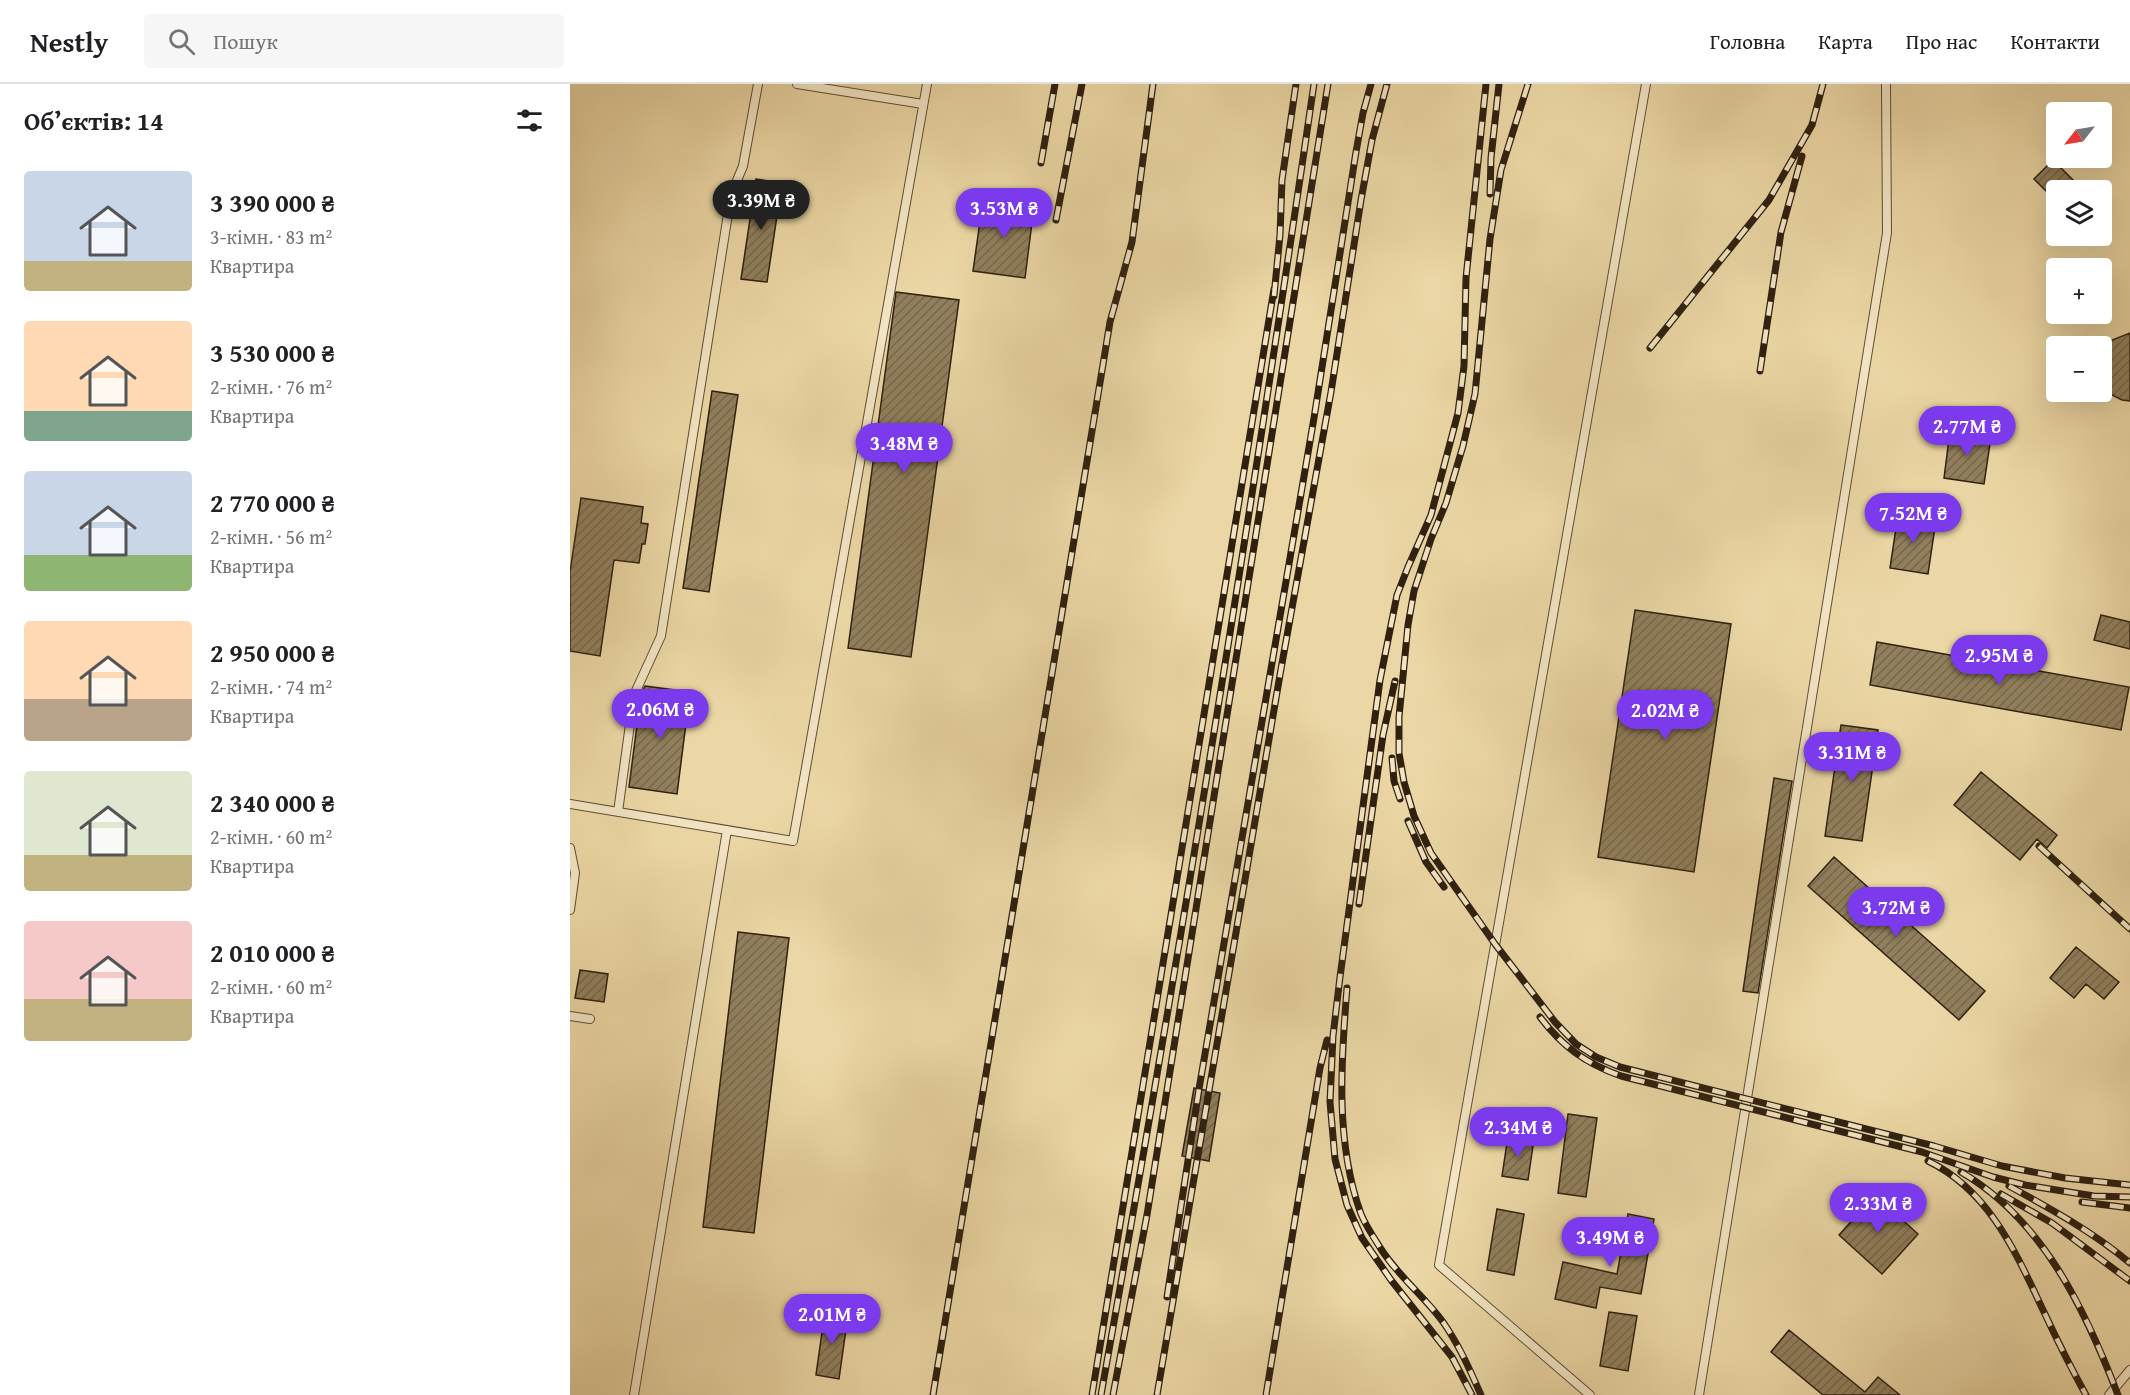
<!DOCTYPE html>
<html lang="uk">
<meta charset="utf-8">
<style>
body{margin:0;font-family:"Gentium Book Plus",serif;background:#f6f6f6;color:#202124;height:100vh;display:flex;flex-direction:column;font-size:22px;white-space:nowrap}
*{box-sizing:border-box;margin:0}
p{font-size:20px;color:#757577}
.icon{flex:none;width:33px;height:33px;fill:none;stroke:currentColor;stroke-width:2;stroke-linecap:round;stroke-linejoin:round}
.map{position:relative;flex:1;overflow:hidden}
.side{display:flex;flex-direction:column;background:#fff;width:570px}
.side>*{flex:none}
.needle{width:39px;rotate:239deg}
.controls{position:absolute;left:1476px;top:18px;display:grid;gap:12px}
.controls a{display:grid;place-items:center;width:66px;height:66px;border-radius:6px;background:#fff;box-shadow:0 6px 24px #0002;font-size:30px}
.price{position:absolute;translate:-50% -51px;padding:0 14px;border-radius:21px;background:#7c3aed;color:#fff;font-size:20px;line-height:39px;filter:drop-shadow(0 2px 3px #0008)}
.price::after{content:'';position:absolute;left:50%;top:36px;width:18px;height:14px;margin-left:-9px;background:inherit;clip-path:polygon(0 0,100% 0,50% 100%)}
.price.active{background:#222;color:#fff}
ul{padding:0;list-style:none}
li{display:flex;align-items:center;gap:18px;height:150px;padding:0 24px}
li span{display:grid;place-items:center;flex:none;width:168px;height:120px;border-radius:6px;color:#555}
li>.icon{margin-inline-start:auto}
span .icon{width:72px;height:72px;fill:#fffc;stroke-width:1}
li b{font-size:26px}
h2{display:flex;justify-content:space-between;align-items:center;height:72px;padding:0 24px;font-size:26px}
header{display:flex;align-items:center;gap:36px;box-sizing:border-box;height:84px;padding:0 30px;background:#fff;border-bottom:2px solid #e0e0e0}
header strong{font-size:28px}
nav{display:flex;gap:33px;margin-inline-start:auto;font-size:21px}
.search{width:420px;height:54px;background:#f6f6f6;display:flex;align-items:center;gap:15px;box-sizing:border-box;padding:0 21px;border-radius:6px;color:#757577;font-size:22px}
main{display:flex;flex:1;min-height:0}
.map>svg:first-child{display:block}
.building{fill:url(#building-hatch);stroke:#2f2010;stroke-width:1.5}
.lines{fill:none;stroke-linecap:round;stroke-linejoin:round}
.lane-casing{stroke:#5e4e35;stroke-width:10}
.lane{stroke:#f2e5c4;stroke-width:8}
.rail-casing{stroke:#2f2010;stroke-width:7}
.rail{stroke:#f2e5c4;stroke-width:4.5;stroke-dasharray:14;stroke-linecap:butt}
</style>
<header>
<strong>Nestly</strong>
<div class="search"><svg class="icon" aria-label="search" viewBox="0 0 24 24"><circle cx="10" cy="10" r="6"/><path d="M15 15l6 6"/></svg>Пошук</div>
<nav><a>Головна</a><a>Карта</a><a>Про нас</a><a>Контакти</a></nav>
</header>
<main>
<section class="side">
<h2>Об’єктів: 14<svg class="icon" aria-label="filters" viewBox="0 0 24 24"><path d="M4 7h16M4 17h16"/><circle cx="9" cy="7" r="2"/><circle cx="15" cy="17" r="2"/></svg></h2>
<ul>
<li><span style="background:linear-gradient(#c9d6e8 75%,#c2b280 0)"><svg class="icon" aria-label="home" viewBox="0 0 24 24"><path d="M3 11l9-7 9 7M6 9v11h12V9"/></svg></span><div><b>3 390 000 ₴</b><p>3-кімн. · 83 m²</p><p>Квартира</p></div></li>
<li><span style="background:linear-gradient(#ffd9b3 75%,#7fa58c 0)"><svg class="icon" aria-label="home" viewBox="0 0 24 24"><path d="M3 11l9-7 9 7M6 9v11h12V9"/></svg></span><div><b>3 530 000 ₴</b><p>2-кімн. · 76 m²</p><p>Квартира</p></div></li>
<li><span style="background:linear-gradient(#c9d6e8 70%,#8fb573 0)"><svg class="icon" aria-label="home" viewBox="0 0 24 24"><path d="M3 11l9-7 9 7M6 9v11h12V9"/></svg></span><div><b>2 770 000 ₴</b><p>2-кімн. · 56 m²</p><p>Квартира</p></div></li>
<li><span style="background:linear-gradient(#ffd9b3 65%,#b9a48a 0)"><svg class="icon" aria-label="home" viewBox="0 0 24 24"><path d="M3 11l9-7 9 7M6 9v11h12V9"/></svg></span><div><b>2 950 000 ₴</b><p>2-кімн. · 74 m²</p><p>Квартира</p></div></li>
<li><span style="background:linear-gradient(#dfe7d0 70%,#c2b280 0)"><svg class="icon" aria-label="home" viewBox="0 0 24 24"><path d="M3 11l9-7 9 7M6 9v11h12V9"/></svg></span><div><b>2 340 000 ₴</b><p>2-кімн. · 60 m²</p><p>Квартира</p></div></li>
<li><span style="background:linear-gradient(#f6c9c9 65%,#c2b280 0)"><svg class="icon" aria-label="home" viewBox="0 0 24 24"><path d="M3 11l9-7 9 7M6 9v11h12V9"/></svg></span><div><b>2 010 000 ₴</b><p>2-кімн. · 60 m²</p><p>Квартира</p></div></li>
</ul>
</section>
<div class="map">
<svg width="1560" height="1311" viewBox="0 0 1560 1311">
<defs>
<pattern id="building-hatch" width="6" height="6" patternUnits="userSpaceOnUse" patternTransform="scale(1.5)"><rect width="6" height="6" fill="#917f5d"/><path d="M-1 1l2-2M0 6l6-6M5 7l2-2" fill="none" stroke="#77684b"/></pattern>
</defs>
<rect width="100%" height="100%" fill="#ebd7a5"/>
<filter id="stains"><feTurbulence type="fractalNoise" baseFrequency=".00333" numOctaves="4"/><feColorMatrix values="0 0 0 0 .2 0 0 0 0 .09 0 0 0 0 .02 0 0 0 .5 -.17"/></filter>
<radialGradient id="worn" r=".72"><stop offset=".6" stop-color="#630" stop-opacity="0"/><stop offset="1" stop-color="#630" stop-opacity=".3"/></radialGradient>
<!-- building -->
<path class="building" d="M1483,76l20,20 -10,10h-7v11l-22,-22z
M186,95l26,4 -15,99 -26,-3z
M413,116l51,7 -9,71 -52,-7z
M326,208l63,8 -48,357 -63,-9z
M1560,249v68l-8,-1 -10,-5 -10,-14v-28l10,-13z
M142,307l26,4 -29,197 -26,-4z
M1380,347l41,6 -7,47 -40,-6z
M11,414l62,9 -2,16 7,1 -3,20h-3l-3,19 -25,-3 -14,96 -30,-5v-79z
M1328,431l38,5 -8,54 -38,-6z
M1065,526l96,14 -37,248 -96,-15z
M1531,531l29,7v27l-36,-9z
M1307,558l252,45 -8,43 -251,-45z
M75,602l45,6 -13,102 -48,-7 12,-93z
M1271,641l37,5 -16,111 -37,-5z
M1411,688l76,63 -10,13 -10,-9 -17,21 -66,-55z
M1204,694l18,3 -34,212 -15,-2z
M1264,773l151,134 -26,29 -151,-134z
M168,848l51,6 -35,295 -51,-6z
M1506,863l43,35 -15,17 -18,-15 -12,14 -24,-20z
M10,886l28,4 -4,28 -29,-4z
M624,1004l26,5 -11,68 -27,-5z
M998,1030l29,4 -11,79 -28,-4z
M938,1052l26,3 -6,41 -26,-4z
M1305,1111l43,39 -36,40 -43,-39z
M927,1125l27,5 -10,61 -27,-5z
M1058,1130l26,5 -13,75 -41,-7 -4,21 -41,-9 8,-37 54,12z
M255,1227l23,4 -9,64 -23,-4z
M1039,1228l28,4 -9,55 -28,-5z
M1219,1246l76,62 13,-15 22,18h-77l-52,-43z"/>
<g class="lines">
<defs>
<path id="lane" d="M227,0l126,20
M0,720l223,37 134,-757
M48,728l16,-117 27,-59 70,-441 12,-29 15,-82
M0,764l5,25 -5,37
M0,932l20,3
M64,1311l93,-565
M1020,1311l-151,-130 207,-1181
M1129,1311l188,-1162 -1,-149
M1539,1311l21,-25"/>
</defs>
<!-- lane casing -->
<use href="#lane" class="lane-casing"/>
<!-- lane -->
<use href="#lane" class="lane"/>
<defs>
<path id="rail" d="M958,0l-27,86 -11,69 -15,155 -12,52 -17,57 -15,36 -17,52 -6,34 -9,92v36l5,29 10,34 17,37 64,91 60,78 21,22 20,13 24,10 314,79 68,20 63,12 65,7
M471,79l14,-79
M920,110l1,-36 8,-74
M486,136l26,-136
M704,212l6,-61 2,-55 14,-96
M1080,264l119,-148 43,-75 11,-41
M1190,287l21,-139 21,-76
M822,674l2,23 6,18
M838,737l18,41 18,25
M1469,762l91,83
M789,820l24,-169 12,-54
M777,904c-6,74 -12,154 14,226 5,12 13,24 20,35 17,27 44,48 62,73 16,23 27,48 38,73
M970,933c23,30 45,46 81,59l301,76 71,25 32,8 69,11 36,1
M1358,1077c62,30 88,92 116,151 13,28 27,56 42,83
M1391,1088c82,48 124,137 157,223
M1439,1102c42,23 84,46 121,77
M1431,1110l51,29 78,58
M1512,1118l48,6
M597,1213l32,-208 115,-671 42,-266 7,-39 8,-29
M363,1311l177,-1073 22,-80 21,-158
M522,1311l182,-1106
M531,1311c78,-436 149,-873 213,-1311
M543,1311l34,-180 181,-1131
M587,1311l124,-726 50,-277 30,-192 11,-60 15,-56
M696,1311l54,-327 7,-28
M902,1311l-20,-38 -61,-77 -29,-42 -15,-33 -12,-46 -5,-57 3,-66 7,-59 40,-297 17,-85 11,-28 23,-52 27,-102 6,-47 2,-88 20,-194"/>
</defs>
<!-- rail casing -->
<use href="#rail" class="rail-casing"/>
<!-- rail -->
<use href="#rail" class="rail"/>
</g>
<rect width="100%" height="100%" filter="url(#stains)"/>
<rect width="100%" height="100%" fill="url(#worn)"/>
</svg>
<div class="controls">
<a><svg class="needle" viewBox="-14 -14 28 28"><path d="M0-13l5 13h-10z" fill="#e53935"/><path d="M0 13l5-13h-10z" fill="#757577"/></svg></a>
<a><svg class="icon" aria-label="layers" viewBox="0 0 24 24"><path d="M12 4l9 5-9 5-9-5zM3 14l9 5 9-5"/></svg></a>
<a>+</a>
<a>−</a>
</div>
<b class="price active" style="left:191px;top:147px">3.39M ₴</b>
<b class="price" style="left:434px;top:155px">3.53M ₴</b>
<b class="price" style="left:1397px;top:373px">2.77M ₴</b>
<b class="price" style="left:334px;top:390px">3.48M ₴</b>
<b class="price" style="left:1343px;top:460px">7.52M ₴</b>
<b class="price" style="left:1429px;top:602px">2.95M ₴</b>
<b class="price" style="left:90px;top:656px">2.06M ₴</b>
<b class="price" style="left:1095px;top:657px">2.02M ₴</b>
<b class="price" style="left:1282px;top:699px">3.31M ₴</b>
<b class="price" style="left:1326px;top:854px">3.72M ₴</b>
<b class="price" style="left:948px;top:1074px">2.34M ₴</b>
<b class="price" style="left:1308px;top:1150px">2.33M ₴</b>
<b class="price" style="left:1040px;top:1184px">3.49M ₴</b>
<b class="price" style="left:262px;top:1261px">2.01M ₴</b>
</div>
</main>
